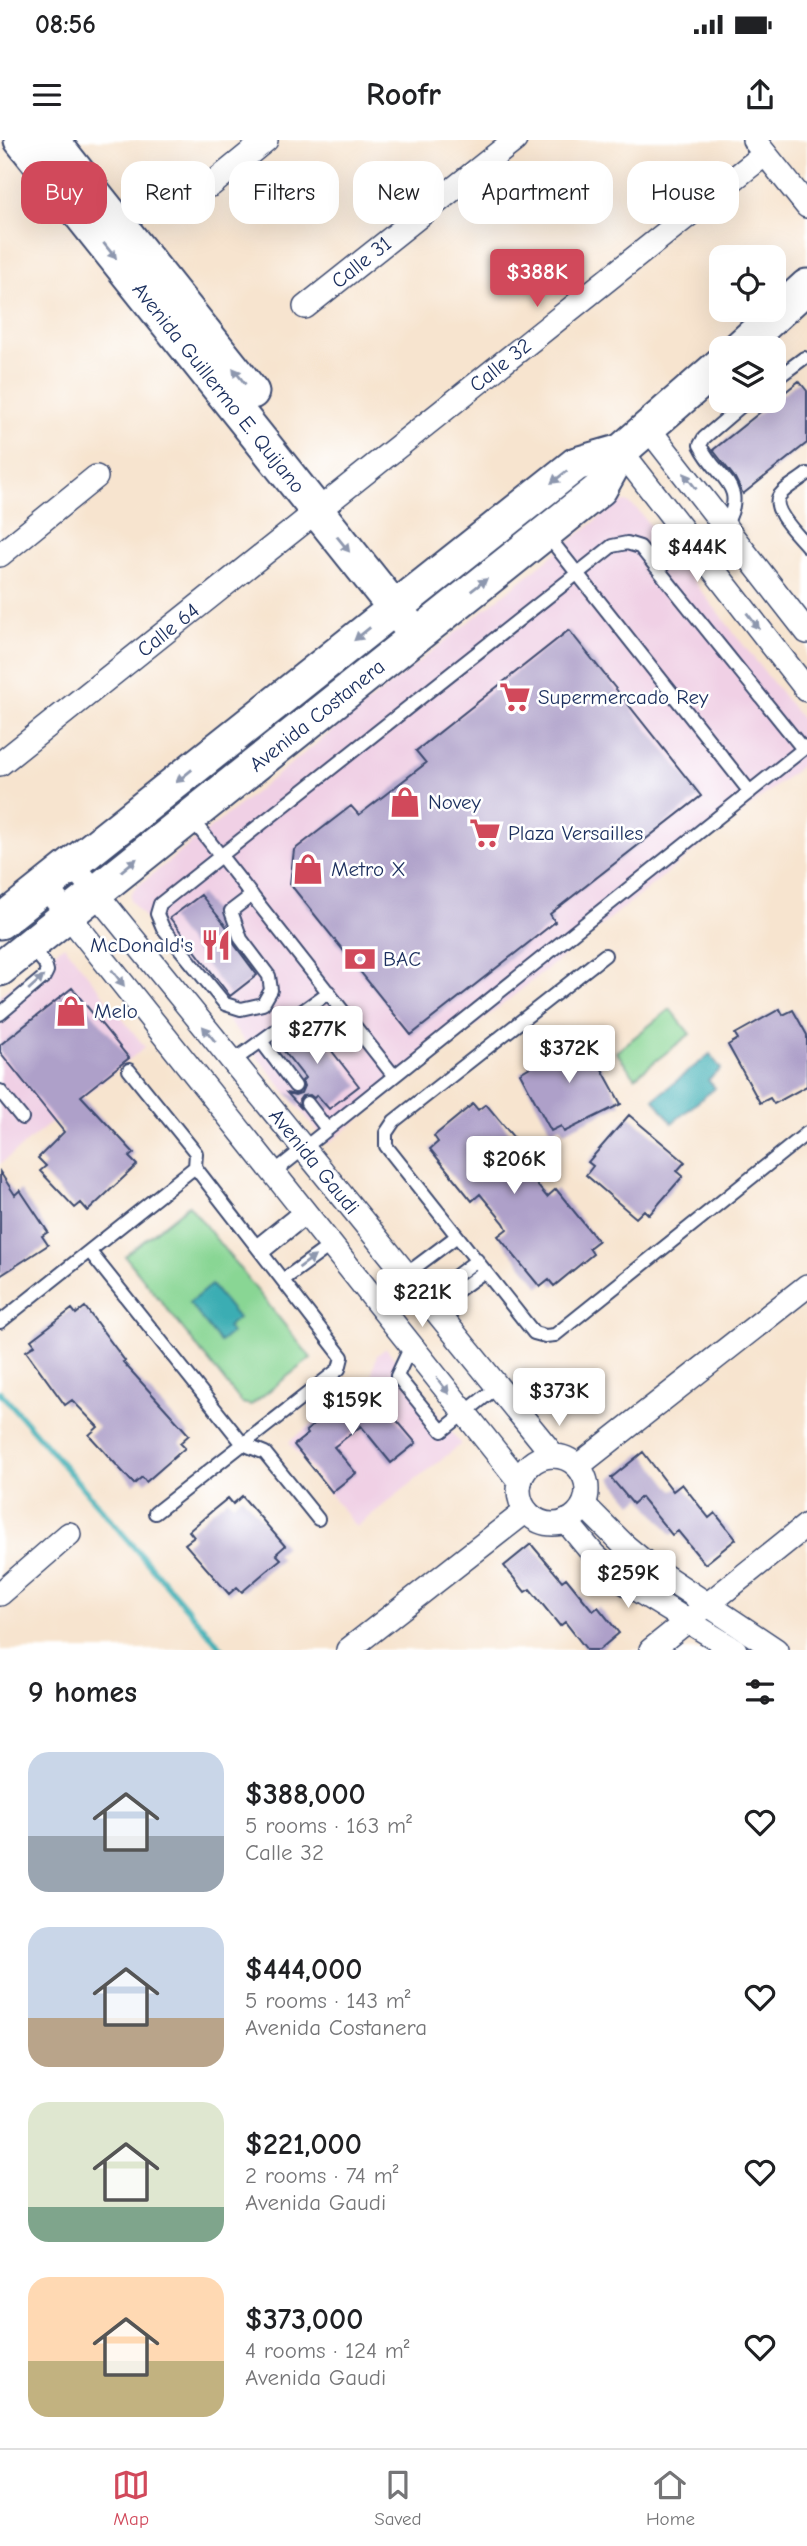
<!DOCTYPE html>
<meta charset="utf-8">
<style>
body{margin:0;font-family:"Comic Neue",sans-serif;background:#f6f6f6;color:#202124;height:100vh;display:flex;flex-direction:column;font-size:26px;white-space:nowrap}
*{box-sizing:border-box;margin:0}
p{font-size:23px;color:#757577}
.icon{flex:none;width:38px;height:38px;fill:none;stroke:currentColor;stroke-width:2;stroke-linecap:round;stroke-linejoin:round}
.map{position:relative;height:1510px;overflow:hidden}
.details{display:flex;flex-direction:column;background:#fff;flex:1}
.details>*{flex:none}
.guide{position:absolute;left:21px;top:21px;width:766px;height:63px;display:flex;gap:14px}
.fabs{position:absolute;left:709px;top:105px;display:grid;gap:14px}
.fabs a{display:grid;place-items:center;width:77px;height:77px;border-radius:14px;background:#fff;box-shadow:0 7px 28px #0002;font-size:35px}
.price{position:absolute;translate:-50% -60px;padding:0 16px;border-radius:7px;background:#fff;color:#222;font-size:23px;line-height:46px;filter:drop-shadow(0 2px 4px #0008)}
.price::after{content:'';position:absolute;left:50%;top:42px;width:21px;height:16px;margin-left:-10px;background:inherit;clip-path:polygon(0 0,100% 0,50% 100%)}
.price.on{background:#d1495b;color:#fff}
ul{padding:0;list-style:none}
li{display:flex;align-items:center;gap:21px;height:175px;padding:0 28px}
li span{display:grid;place-items:center;flex:none;width:196px;height:140px;border-radius:21px;color:#555}
li>.icon{margin-inline-start:auto}
span .icon{width:84px;height:84px;fill:#fffc;stroke-width:1}
li b{font-size:30px}
h2{display:flex;justify-content:space-between;align-items:center;height:84px;padding:0 28px;font-size:30px}
.tag{padding:0 24px;border-radius:21px;background:#fff;box-shadow:0 7px 28px #0002;font-size:24px;line-height:63px}
.tag.on{background:#d1495b;color:#fff}
.status{display:flex;justify-content:space-between;align-items:center;height:49px;padding:0 35px;background:#fff;direction:ltr}
.status svg{height:19px;fill:currentColor}
header{display:flex;justify-content:space-between;align-items:center;height:91px;padding:0 28px;background:#fff;font-size:32px;font-weight:600}
.dock{display:flex;justify-content:space-around;align-items:center;height:98px;border-top:2px solid #e0e0e0;background:#fff;font-size:19px;color:#757577}
.dock a{display:grid;justify-items:center;gap:4px}
.dock .on{color:#d1495b}
.map>svg:first-child{display:block}
.built{fill:#f0d0e5}
.green{fill:#89d694;stroke:#528279;stroke-width:2}
.water{fill:#3badb3;stroke:#2b6e88;stroke-width:2}
.lines{fill:none;stroke-linecap:round;stroke-linejoin:round}
.stream{stroke:#3badb3;stroke-width:6}
.building{fill:#aea0c9}
.lane-casing{stroke:#3c4a6f;stroke-width:16}
.street-casing{stroke:#3c4a6f;stroke-width:26}
.secondary-casing{stroke:#3c4a6f;stroke-width:37}
.lane{stroke:#fff;stroke-width:12}
.street{stroke:#fff;stroke-width:23}
.secondary{stroke:#fff;stroke-width:33}
.oneway{fill:#8d97ae}
.labels{text-anchor:middle;stroke-width:5;stroke-linejoin:round;paint-order:stroke}
.street-label{font-size:21px;fill:#1b2f5e;stroke:#fff}
.poi-label{font-size:21px;fill:#1b2f5e;stroke:#fff;text-anchor:start}
</style>
<div class="status"><b>08:56</b><svg viewBox="0 0 49 12"><path d="M0 12V9h3v3zM5 12V6h3v6zM10 12V3h3v9zM15 12V0h3v12zM26 1h20v11H26zM47 4h2v5h-2z"/></svg></div>
<header><svg class="icon" aria-label="menu" viewBox="0 0 24 24"><path d="M4 6h16M4 12h16M4 18h16"/></svg>Roofr<svg class="icon" aria-label="share" viewBox="0 0 24 24"><path d="M12 15V3M7 8l5-5 5 5M5 13v7h14v-7"/></svg></header>
<div class="map">
<svg width="807" height="1510" viewBox="0 0 807 1510">
<rect width="100%" height="100%" fill="#fff"/>
<filter id="ink" filterUnits="userSpaceOnUse"><feTurbulence type="fractalNoise" baseFrequency=".0143" numOctaves="2"/><feDisplacementMap in="SourceGraphic" scale="14" xChannelSelector="R" yChannelSelector="G"/><feConvolveMatrix kernelMatrix="1 2 1 2 8 2 1 2 1" color-interpolation-filters="sRGB"/></filter>
<filter id="wash" filterUnits="userSpaceOnUse"><feTurbulence type="fractalNoise" baseFrequency=".00686" numOctaves="4" result="noise"/><feDisplacementMap in="SourceGraphic" scale="28" xChannelSelector="R" yChannelSelector="G"/><feGaussianBlur stdDeviation="1.57" result="paint"/><feColorMatrix in="noise" values="0 0 0 0 0 0 0 0 0 0 0 0 0 0 0 0 0 1.4 0 .05"/><feComposite in="paint" operator="in"/></filter>
<g filter="url(#wash)">
<rect width="100%" height="100%" fill="#f7e4cf"/>
<!-- built -->
<path class="built" d="M627,362l10,7 170,217v35l-479,383 -197,-243 -1,-6 4,-6 484,-386z
M64,805l81,102 -145,117v-169z
M386,1208l75,96 -105,83 -67,-85 82,-65 6,-22z"/>
<!-- green -->
<path class="green" d="M385,495l3,2v7l-278,216 -2,-4z
M670,869l20,25 -55,43 -19,-25z
M189,1065l122,153 -60,47 -9,-2 -117,-147z"/>
<!-- water -->
<path class="water" d="M710,914l11,15 -13,11 7,8 -43,35 -18,-24z
M211,1145l27,33 -11,9 4,6 -11,9 -31,-39z"/>
<g class="lines">
<!-- stream -->
<path class="stream" d="M0,1252l223,258"/>
</g>
<g id="blocks">
<!-- building -->
<path class="building" d="M799,241l8,10v52l-64,51 -8,-16 -22,-28z
M569,490l132,166 -151,118 5,8 -144,113 -121,-151 4,-34 57,-44 8,9 67,-52 -10,-12z
M201,755l28,35 5,14 23,31 -27,21 -60,-78z
M72,848l57,70 -48,38 53,57 -5,4 8,8 -49,46 -7,-8 -6,5 -35,-37 6,-5 -8,-8 26,-26 -64,-80v-7z
M780,869l3,6 10,-5 14,25v51l-33,18 -4,-6 -10,5 -32,-58 10,-6 -3,-5z
M307,879l52,67 -30,23 -12,-14 -3,3 -4,-3 -8,1 -3,4 1,7 -13,-14 8,2 6,-2 3,-7 -2,-5 3,-3 -29,-37z
M571,897l4,6 10,-5 36,66 -57,28 -3,-6 -10,5 -31,-58 10,-6 -3,-6z
M473,964l5,6 8,-6 42,51 -8,7 3,6 24,29 9,-8 42,52 -9,7 4,6 -39,32 -5,-6 -9,7 -42,-51 9,-7 -3,-6 -24,-29 -8,7 -42,-52 8,-7 -4,-6z
M629,975l56,47 -8,9 6,5 -34,39 -5,-5 -8,8 -50,-43 7,-9 -5,-4z
M0,1032l15,23 5,-5 28,42 -6,4 6,9 -48,31z
M85,1167l40,54 -2,1 66,73 -9,8 5,5 -39,34 -4,-5 -8,7 -45,-49 9,-8 -26,-27 -7,5 -39,-54 9,-6 -4,-5 29,-22 12,-9 4,5z
M361,1247l12,15 5,-4 38,45 -25,20 -30,-37 -27,21 22,26 -24,19 -38,-47 14,-11 -2,-3z
M643,1312l30,39 9,-7 27,34 6,-5 21,26 -31,25 -27,-33 -6,4 -31,-38 -8,7 -22,-26z
M242,1356l43,50 -9,8 5,5 -17,14 -22,19 -5,-5 -8,7 -44,-50 9,-7 -5,-6 23,-20 16,-13 5,6z
M531,1404l31,37 4,-3 27,33 5,-4 21,26 -20,17h-12l-22,-28 -5,4 -30,-37 -5,3 -21,-26z"/>
</g>
</g>
<g filter="url(#ink)">
<use href="#blocks" fill-opacity="0" stroke="#3c4a6f" stroke-width="2"/>
<g class="lines">
<defs>
<path id="lane" d="M777,238l27,-20
M807,334c-8,7 -21,13 -27,21 -11,13 18,40 27,51
M725,386c24,-42 -8,-46 -25,-81l4,-7 43,-37
M546,394l204,258
M191,678l203,258
M252,755l-21,16 10,28 28,37 2,14 -8,14 -22,5 -16,-5 -62,-76 -6,-14 3,-10 452,-358 15,-3 13,4 163,202
M605,815l-211,166 -8,12v13l148,187 11,3 10,-1 252,-202
M0,874l44,-37 3,-6 -2,-7 -15,-18
M261,901l34,45
M232,922l97,-70
M129,930l67,83 -1,14 147,190 -3,12 -184,144
M0,951l22,27
M307,963l20,26
M273,1033l534,-427
M256,1106l46,-37
M90,1112l153,192 22,9 53,66
M262,1113l46,-37
M405,1135l52,-39
M283,1140l48,-35
M427,1158l50,-38
M425,1159l24,-2 36,-26
M0,1182l195,-155
M411,1206l-14,30 45,55 55,-44"/>
<g id="street">
<path d="M754,0l53,66"/>
<path d="M211,45l55,-45"/>
<path id="s1" d="M305,167l210,-167"/>
<path d="M648,288l159,204"/>
<path d="M621,311l186,239"/>
<path d="M0,415l96,-78"/>
<path id="s2" d="M0,624l765,-610"/>
<path id="s3" d="M73,725l481,591"/>
<path d="M45,746l475,596"/>
<circle cx="553" cy="1350" r="34"/>
<path d="M578,1326l229,-180"/>
<path d="M584,1365l40,40 24,20 128,85"/>
<path d="M566,1381l28,34 30,27 111,68"/>
<path d="M0,1454l69,-60"/>
<path d="M348,1510l178,-139"/>
<path d="M651,1510l156,-125"/>
</g>
<g id="secondary">
<path id="s4" d="M21,0l387,485"/>
<path d="M52,0l200,252"/>
<path d="M739,208l68,-62"/>
<path d="M0,782l576,-458 45,-13"/>
<path id="s5" d="M0,829l600,-480 21,-38 100,-87"/>
</g>
</defs>
<!-- lane casing -->
<use href="#lane" class="lane-casing"/>
<!-- street casing -->
<use href="#street" class="street-casing"/>
<!-- secondary casing -->
<use href="#secondary" class="secondary-casing"/>
<!-- lane -->
<use href="#lane" class="lane"/>
<!-- street -->
<use href="#street" class="street"/>
<!-- secondary -->
<use href="#secondary" class="secondary"/>
</g>
<!-- one-way arrows -->
<defs><path id="oneway-solid" d="M-6-.8H1V-3.2L6.5 0L1 3.2V.8H-6Z" transform="scale(1.75)"/></defs>
<g class="oneway">
<use href="#oneway-solid" transform="translate(110 111) rotate(51)"/>
<use href="#oneway-solid" transform="translate(239 236) rotate(-128)"/>
<use href="#oneway-solid" transform="translate(559 337) rotate(142)"/>
<use href="#oneway-solid" transform="translate(690 341) rotate(-128)"/>
<use href="#oneway-solid" transform="translate(343 404) rotate(51)"/>
<use href="#oneway-solid" transform="translate(479 445) rotate(-38)"/>
<use href="#oneway-solid" transform="translate(753 481) rotate(52)"/>
<use href="#oneway-solid" transform="translate(362 494) rotate(141)"/>
<use href="#oneway-solid" transform="translate(184 636) rotate(141)"/>
<use href="#oneway-solid" transform="translate(129 725) rotate(-39)"/>
<use href="#oneway-solid" transform="translate(118 838) rotate(52)"/>
<use href="#oneway-solid" transform="translate(36 843) rotate(-42)"/>
<use href="#oneway-solid" transform="translate(209 894) rotate(-129)"/>
<use href="#oneway-solid" transform="translate(307 1122) rotate(-36)"/>
<use href="#oneway-solid" transform="translate(443 1246) rotate(52)"/>
</g>
</g>
<!-- icons -->
<defs>
<symbol id="supermarket-bare" viewBox="-9 -9 18 18"><path d="M-6-5.5h2.5l.6 2H6L4.5 2H-2.5L-4.4-4H-6ZM-1.5 3.2a1.3 1.3 0 1 0 .1 0ZM3 3.2a1.3 1.3 0 1 0 .1 0Z" fill="#d1495b" stroke="#fff" stroke-width="2.5" paint-order="stroke"/></symbol>
<symbol id="shop-bare" viewBox="-9 -9 18 18"><path d="M-5-2.5h2.3a2.7 3.5 0 0 1 5.4 0H5L5.5 6h-11ZM-1.5-2.5h3a1.5 2.3 0 0 0-3 0Z" fill="#d1495b" stroke="#fff" stroke-width="2.5" paint-order="stroke"/></symbol>
<symbol id="restaurant-bare" viewBox="-9 -9 18 18"><path d="M-5-6h1v4h1v-4h1v4h1v-4h1v5L-1.5 .5V6h-2V.5L-5-1ZM5-6V6H3V1.5H1.5Q1.5-4 5-6Z" fill="#d1495b" stroke="#fff" stroke-width="2.5" paint-order="stroke"/></symbol>
<symbol id="bank-bare" viewBox="-9 -9 18 18"><path d="M-6-4H6V4H-6ZM0-2.3a2.3 2.3 0 1 0 0 4.6a2.3 2.3 0 1 0 0-4.6Z" fill="#d1495b" stroke="#fff" stroke-width="2.5" paint-order="stroke"/></symbol>
</defs>
<g fill-rule="evenodd">
<use href="#supermarket-bare" x="493" y="535" width="44" height="44"/>
<use href="#shop-bare" x="383" y="640" width="44" height="44"/>
<use href="#supermarket-bare" x="463" y="671" width="44" height="44"/>
<use href="#shop-bare" x="286" y="707" width="44" height="44"/>
<use href="#restaurant-bare" x="194" y="783" width="44" height="44"/>
<use href="#bank-bare" x="338" y="797" width="44" height="44"/>
<use href="#shop-bare" x="49" y="849" width="44" height="44"/>
</g>
<g class="labels">
<!-- street labels -->
<g class="street-label">
<text dy="7" stroke="none"><textPath href="#s1" startOffset="72">Calle 31</textPath></text>
<text dy="7" stroke="none"><textPath href="#s2" startOffset="640">Calle 32</textPath></text>
<text dy="7" stroke="none"><textPath href="#s4" startOffset="317">Avenida Guillermo E. Quijano</textPath></text>
<text dy="7" stroke="none"><textPath href="#s2" startOffset="215">Calle 64</textPath></text>
<text dy="7" stroke="none"><textPath href="#s5" startOffset="406">Avenida Costanera</textPath></text>
<text dy="7" stroke="none"><textPath href="#s3" startOffset="382">Avenida Gaudi</textPath></text>
</g>
<!-- poi labels -->
<g class="poi-label">
<text x="538" y="564">Supermercado Rey</text>
<text x="428" y="669">Novey</text>
<text x="508" y="700">Plaza Versailles</text>
<text x="331" y="736">Metro X</text>
<text x="193" y="812" text-anchor="end">McDonald's</text>
<text x="383" y="826">BAC</text>
<text x="94" y="878">Melo</text>
</g>
</g>
</svg>
<div class="fabs">
<a><svg class="icon" aria-label="locate" viewBox="0 0 24 24"><circle cx="12" cy="12" r="6"/><path d="M12 2v4M12 18v4M2 12h4M18 12h4"/></svg></a>
<a><svg class="icon" aria-label="layers" viewBox="0 0 24 24"><path d="M12 4l9 5-9 5-9-5zM3 14l9 5 9-5"/></svg></a>
</div>
<b class="price on" style="left:537px;top:169px">$388K</b>
<b class="price" style="left:697px;top:444px">$444K</b>
<b class="price" style="left:317px;top:926px">$277K</b>
<b class="price" style="left:569px;top:945px">$372K</b>
<b class="price" style="left:514px;top:1056px">$206K</b>
<b class="price" style="left:422px;top:1189px">$221K</b>
<b class="price" style="left:559px;top:1288px">$373K</b>
<b class="price" style="left:352px;top:1297px">$159K</b>
<b class="price" style="left:628px;top:1470px">$259K</b>
<div class="guide">
<a class="tag on">Buy</a>
<a class="tag">Rent</a>
<a class="tag">Filters</a>
<a class="tag">New</a>
<a class="tag">Apartment</a>
<a class="tag">House</a>
</div>
</div>
<section class="details">
<h2>9 homes<svg class="icon" aria-label="filters" viewBox="0 0 24 24"><path d="M4 7h16M4 17h16"/><circle cx="9" cy="7" r="2"/><circle cx="15" cy="17" r="2"/></svg></h2>
<ul>
<li><span style="background:linear-gradient(#c9d6e8 60%,#9aa5b1 0)"><svg class="icon" aria-label="home" viewBox="0 0 24 24"><path d="M3 11l9-7 9 7M6 9v11h12V9"/></svg></span><div><b>$388,000</b><p>5 rooms · 163 m²</p><p>Calle 32</p></div><svg class="icon" aria-label="heart" viewBox="0 0 24 24"><path d="M12 20l-8-8c-3-5 5-10 8-4 3-6 11-1 8 4z"/></svg></li>
<li><span style="background:linear-gradient(#c9d6e8 65%,#b9a48a 0)"><svg class="icon" aria-label="home" viewBox="0 0 24 24"><path d="M3 11l9-7 9 7M6 9v11h12V9"/></svg></span><div><b>$444,000</b><p>5 rooms · 143 m²</p><p>Avenida Costanera</p></div><svg class="icon" aria-label="heart" viewBox="0 0 24 24"><path d="M12 20l-8-8c-3-5 5-10 8-4 3-6 11-1 8 4z"/></svg></li>
<li><span style="background:linear-gradient(#dfe7d0 75%,#7fa58c 0)"><svg class="icon" aria-label="home" viewBox="0 0 24 24"><path d="M3 11l9-7 9 7M6 9v11h12V9"/></svg></span><div><b>$221,000</b><p>2 rooms · 74 m²</p><p>Avenida Gaudi</p></div><svg class="icon" aria-label="heart" viewBox="0 0 24 24"><path d="M12 20l-8-8c-3-5 5-10 8-4 3-6 11-1 8 4z"/></svg></li>
<li><span style="background:linear-gradient(#ffd9b3 60%,#c2b280 0)"><svg class="icon" aria-label="home" viewBox="0 0 24 24"><path d="M3 11l9-7 9 7M6 9v11h12V9"/></svg></span><div><b>$373,000</b><p>4 rooms · 124 m²</p><p>Avenida Gaudi</p></div><svg class="icon" aria-label="heart" viewBox="0 0 24 24"><path d="M12 20l-8-8c-3-5 5-10 8-4 3-6 11-1 8 4z"/></svg></li>
</ul>
</section>
<nav class="dock">
<a class="on"><svg class="icon" aria-label="map" viewBox="0 0 24 24"><path d="M3 6l6-2 6 2 6-2v14l-6 2-6-2-6 2zM9 4v14M15 6v14"/></svg>Map</a>
<a><svg class="icon" aria-label="saved" viewBox="0 0 24 24"><path d="M7 4h10v16l-5-4-5 4z"/></svg>Saved</a>
<a><svg class="icon" aria-label="home" viewBox="0 0 24 24"><path d="M3 11l9-7 9 7M6 9v11h12V9"/></svg>Home</a>
</nav>
